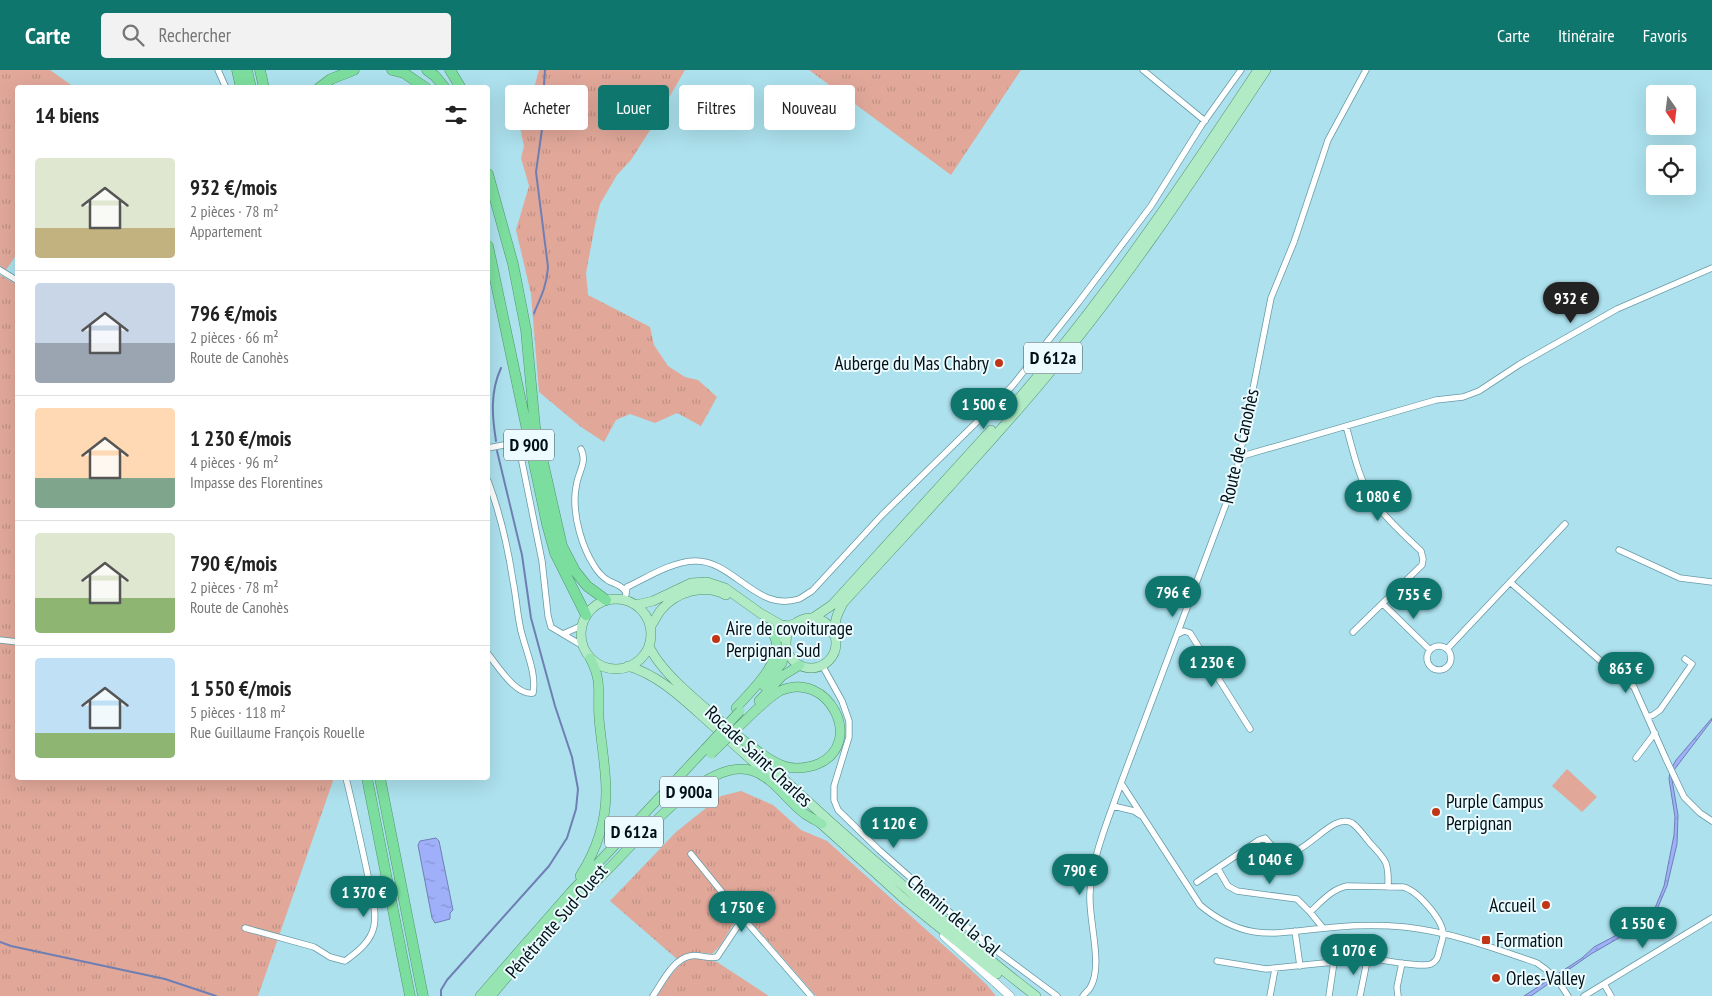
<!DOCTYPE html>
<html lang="fr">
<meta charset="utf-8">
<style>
body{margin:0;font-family:"PT Sans Narrow",sans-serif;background:#f2f2f2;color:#222;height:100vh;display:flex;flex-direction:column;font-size:19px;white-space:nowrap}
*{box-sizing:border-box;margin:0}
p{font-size:16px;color:#767676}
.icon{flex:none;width:28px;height:28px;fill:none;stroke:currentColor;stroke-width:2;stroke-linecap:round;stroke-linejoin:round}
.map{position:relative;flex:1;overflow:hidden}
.drawer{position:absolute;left:15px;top:15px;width:475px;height:695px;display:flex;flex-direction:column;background:#fff;border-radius:5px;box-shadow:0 5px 20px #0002}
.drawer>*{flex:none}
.hud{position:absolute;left:505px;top:15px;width:475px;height:45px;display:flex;gap:10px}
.needle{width:32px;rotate:166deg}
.fabs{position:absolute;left:1646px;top:15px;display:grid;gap:10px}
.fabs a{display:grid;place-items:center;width:50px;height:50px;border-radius:5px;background:#fff;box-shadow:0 5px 20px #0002;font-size:25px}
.price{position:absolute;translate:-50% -42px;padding:0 11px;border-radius:18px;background:#0f766e;color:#fff;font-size:16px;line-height:32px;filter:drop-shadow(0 1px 2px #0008)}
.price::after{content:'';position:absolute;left:50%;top:30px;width:15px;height:11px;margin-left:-8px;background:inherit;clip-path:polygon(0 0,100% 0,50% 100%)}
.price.active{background:#222;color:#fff}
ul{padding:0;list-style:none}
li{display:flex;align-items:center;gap:15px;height:125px;padding:0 20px}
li+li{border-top:1px solid #e0e0e0}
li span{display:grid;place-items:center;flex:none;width:140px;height:100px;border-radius:5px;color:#555}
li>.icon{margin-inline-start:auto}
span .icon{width:60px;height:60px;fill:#fffc;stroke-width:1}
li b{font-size:21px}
h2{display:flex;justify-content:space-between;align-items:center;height:60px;padding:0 20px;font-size:21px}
.pill{padding:0 18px;border-radius:5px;background:#fff;box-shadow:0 5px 20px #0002;font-size:18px;line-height:45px}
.pill.active{background:#0f766e;color:#fff}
header{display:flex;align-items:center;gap:30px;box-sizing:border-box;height:70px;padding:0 25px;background:#0f766e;color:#fff}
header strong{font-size:24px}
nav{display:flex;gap:28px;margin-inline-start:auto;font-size:18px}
.search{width:350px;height:45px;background:#f2f2f2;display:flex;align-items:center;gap:12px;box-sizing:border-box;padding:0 18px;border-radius:5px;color:#767676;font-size:19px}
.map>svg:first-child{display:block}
.grass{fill:url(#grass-tufts)}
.pitch{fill:#e1a89a}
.water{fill:url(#water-ripples);stroke:#6f7fb4}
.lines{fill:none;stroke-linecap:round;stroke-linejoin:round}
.stream{stroke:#6f7fb4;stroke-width:2}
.minor-casing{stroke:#679aa6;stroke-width:7}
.secondary-casing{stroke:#679aa6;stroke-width:9}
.primary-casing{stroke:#51966e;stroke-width:10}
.trunk-casing{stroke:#51966e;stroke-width:10}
.motorway-casing{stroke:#51966e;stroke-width:11}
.minor{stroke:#fff;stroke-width:5.5}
.secondary{stroke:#fff;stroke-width:8}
.primary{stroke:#b0ebc5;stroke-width:9}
.trunk{stroke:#96e4b2;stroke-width:9}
.motorway{stroke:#7cde9e;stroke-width:10}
.trunk-bridge-casing{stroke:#51966e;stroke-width:10;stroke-linecap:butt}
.trunk-bridge{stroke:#96e4b2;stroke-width:9}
.poi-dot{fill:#c03616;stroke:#ebfbff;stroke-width:2}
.labels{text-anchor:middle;stroke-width:4;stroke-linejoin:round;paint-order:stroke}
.shield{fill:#ebfbff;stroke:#46565a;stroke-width:1}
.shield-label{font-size:18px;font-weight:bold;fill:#001014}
.poi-label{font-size:19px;fill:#001014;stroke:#ebfbff;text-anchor:start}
.street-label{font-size:19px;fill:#001014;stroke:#ebfbff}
</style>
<header>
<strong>Carte</strong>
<div class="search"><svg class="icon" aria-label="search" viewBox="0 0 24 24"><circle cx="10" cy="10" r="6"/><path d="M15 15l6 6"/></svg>Rechercher</div>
<nav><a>Carte</a><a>Itinéraire</a><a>Favoris</a></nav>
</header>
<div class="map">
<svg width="1712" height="926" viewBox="0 0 1712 926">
<defs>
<pattern id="grass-tufts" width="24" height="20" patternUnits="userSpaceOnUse" patternTransform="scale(1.25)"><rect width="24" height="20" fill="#e1a89a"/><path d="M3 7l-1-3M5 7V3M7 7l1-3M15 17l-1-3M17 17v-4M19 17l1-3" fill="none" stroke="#bf9084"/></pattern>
<pattern id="water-ripples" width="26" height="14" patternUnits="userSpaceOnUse" patternTransform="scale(1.25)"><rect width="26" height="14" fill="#9faff9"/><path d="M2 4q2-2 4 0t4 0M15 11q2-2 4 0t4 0" fill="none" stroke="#8796d5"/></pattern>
</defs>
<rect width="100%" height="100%" fill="#ace1ed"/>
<!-- grass -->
<path class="grass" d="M0,0h50l24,17 -56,1 -1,166 -11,16 -6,-4z
M539,0h146l-33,57 -21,33 -14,15 -17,29 -5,21 -9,48 2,22 62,32 4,18 14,21 17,11 13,3 19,17 -16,29 -24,-13 -22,10 -25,-9 -14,6 -12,22 -23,-15 -42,-35 -8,-98 -15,-64 13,-44 -8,-28 3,-12 -10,-45 20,-13z
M809,0h212l-70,105z
M0,205l18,10v493h316l-76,218h-258z
M741,721l32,14 28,25 26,11 143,128 17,16 9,11h-180l-70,-80 -8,1 -18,29 -8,8c-13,-2 -23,-2 -35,5l-67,-58 66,-69 45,-36z
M697,888l20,4 52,34h-112c11,-15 19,-36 40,-38z"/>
<!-- pitch -->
<path class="pitch" d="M1567,699l30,28 -15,15 -30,-26z"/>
<!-- water -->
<path class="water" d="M1712,648v2l-41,54 7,41 -1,29 -10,42 -9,21 -13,16 -54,31 -60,42h-7l58,-38 12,-11 49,-26 12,-13 9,-22 10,-51 1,-18 -6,-38 1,-8 6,-11z
M436,768l3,3 14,69 -3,3v6l-15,4 -3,-5 -14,-73 2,-4z"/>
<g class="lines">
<!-- stream -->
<path class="stream" d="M534,243c7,-16 13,-28 14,-46l-12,-95 8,-57v-30l1,-15
M496,371c-4,-25 -6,-49 5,-73
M0,872l11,4 154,33 51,17
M441,926v-6l6,-10 102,-114 18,-28 9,-29 2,-20 -6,-32 -17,-51 -24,-88 -9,-63 -25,-104"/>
<defs>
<path id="minor" d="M218,0l8,18
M1143,0l62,51
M0,200l18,11
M1346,356c6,20 10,42 19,60 12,25 36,46 56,65l2,8 -1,6 -69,67
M488,378l21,-4 11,8 22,109 6,55 3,11 32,19
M581,379c6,12 -1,20 -4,33 -1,5 -2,10 -2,15 -1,22 7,49 18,67 4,7 9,13 16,17 6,3 12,4 16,10
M1239,387l197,-57 27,-3 16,-6 41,-27 97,-55 95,-41
M488,411c12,32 20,67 25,100 3,15 4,30 7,45 4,22 17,45 13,67 -17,3 -35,-27 -45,-39
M1619,480l61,28 32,4
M1510,512l93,81 31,24 32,72 18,38 16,16 12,8
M625,530l2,-13c21,-10 44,-25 67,-26 39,-2 62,52 105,38 4,-2 9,-6 13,-8l70,-76 101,-99 30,-31 65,-82 73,-97 50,-80 40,-56
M1383,534l47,46
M563,564l18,-8
M1178,564l6,-3 6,2 60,96
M0,570l18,2
M1427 588a12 12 0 1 1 24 0a12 12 0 1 1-24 0Z
M1447,579l118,-125
M822,595l20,36 7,20v16l-15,49v14l4,10 41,40 84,74 27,22 67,50
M1648,647l5,-2 7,-5 32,-46 -7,-5
M1636,688l19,-25
M1121,713l79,122c49,41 81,26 137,22 23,-2 45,-2 68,0 46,5 89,21 132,36 14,9 23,19 31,33
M1113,736l21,5 6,4
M691,784l52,64 68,78
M1218,799l10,17 9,5 60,8 13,13
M1197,812l62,-42 6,-2c4,5 9,11 15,14 23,10 51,-41 72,-29 6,4 13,14 18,20 16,17 19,19 18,44
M245,858l69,19 16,10 15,4c12,-9 26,-19 29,-35 3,-16 -3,-34 -6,-50 -7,-33 -14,-66 -22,-98
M1295,861l5,35
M1217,891l49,8 68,-7 33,-1 6,-2c12,1 48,9 58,5 6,-3 7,-7 8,-12 1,-6 5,-14 4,-19 -1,-14 -26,-43 -40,-46l-56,-1c-15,3 -25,15 -37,26l13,16
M1604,914l7,12
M653,926c9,-13 20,-37 37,-40 9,-2 17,3 27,1l26,-39
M1083,926c2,-3 5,-5 7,-8 14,-22 -2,-68 0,-95 2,-37 19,-75 31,-110l114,-303 36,-182 23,-56 34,-102 38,-70
M1270,926l5,-27
M1329,926l5,-34
M1360,926l7,-35
M1398,926l-1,-9 5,-24
M1584,926l128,-78"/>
<path id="secondary" d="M944,866l66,60"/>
<path id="primary" d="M1008,341c93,-106 172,-223 250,-341
M581 564a35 35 0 1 1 70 0a35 35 0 1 1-70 0Z
M636,535l17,-4 38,-18 16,-1 18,6 35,25 21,12 8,1 7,-3
M813,548l19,-13 159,-175
M786 573a25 25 0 1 1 50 0a25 25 0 1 1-50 0Z
M650,557c4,-5 7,-12 11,-17 15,-18 43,-27 65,-15
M771,557l15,13
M834,565c0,-13 3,-21 9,-32 68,-75 138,-148 202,-225 82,-97 151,-203 221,-308
M649,576c13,29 57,62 82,84
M628,596c33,10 57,35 82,57 20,18 41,36 61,55
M757,684c46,44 93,86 142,128 45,39 89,78 137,114
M817,750l85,77 95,77"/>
<path id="trunk" d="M764,616l18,-23 4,-15
M759,631l23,-25 18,-11
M736,638c14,-16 45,-44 40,-67 -1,-4 -4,-10 -6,-14
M739,667c14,10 29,24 45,29 12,4 23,2 34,-2 48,-21 10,-95 -38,-73 -9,5 -17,13 -24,19
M580,806c16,-25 26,-55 26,-84 0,-25 -5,-49 -7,-74 -2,-24 4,-36 -9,-60
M573,828c5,-3 11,-6 16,-10 35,-30 114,-135 164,-117 21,7 35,31 52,43 6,4 12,7 17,10
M480,926l90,-103 135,-144
M491,926l82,-98"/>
<path id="motorway" d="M237,0l4,18
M247,0l4,18
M260,0l4,18
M392,0l12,3 22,15
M427,0l8,6 10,12
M450,0l11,18
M319,18l12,-9 23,-9
M488,104l25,90 13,66 9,97 27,119 13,25 12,15 19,14
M488,176l59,278 8,29 31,62
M367,708l43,218
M380,708l43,218"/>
</defs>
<!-- minor casing -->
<use href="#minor" class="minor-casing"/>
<!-- secondary casing -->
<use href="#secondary" class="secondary-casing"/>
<!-- primary casing -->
<use href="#primary" class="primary-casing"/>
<!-- trunk casing -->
<use href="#trunk" class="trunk-casing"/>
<!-- motorway casing -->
<use href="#motorway" class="motorway-casing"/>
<!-- minor -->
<use href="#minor" class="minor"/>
<!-- secondary -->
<use href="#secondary" class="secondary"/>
<!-- primary -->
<use href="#primary" class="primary"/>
<!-- trunk -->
<use href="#trunk" class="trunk"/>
<!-- motorway -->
<use href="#motorway" class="motorway"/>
<defs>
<path id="trunk-bridge" d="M705,679l35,-38
M711,684l45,-44"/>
</defs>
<!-- trunk-bridge casing -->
<use href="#trunk-bridge" class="trunk-bridge-casing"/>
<!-- trunk-bridge -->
<use href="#trunk-bridge" class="trunk-bridge"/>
</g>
<!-- markers -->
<g class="poi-dot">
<circle cx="999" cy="293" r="5"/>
<circle cx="716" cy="569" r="5"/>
<circle cx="1436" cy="742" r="5"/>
<circle cx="1546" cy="835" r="5"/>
<rect x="1481" y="865" width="10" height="10" rx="2.5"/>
<circle cx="1496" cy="908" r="5"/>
</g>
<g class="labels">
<!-- shield labels -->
<g class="shield">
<rect x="1024" y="272.5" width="58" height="31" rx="4"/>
<rect x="504" y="359.5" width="50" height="31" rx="4"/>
<rect x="660" y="706.5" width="58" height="31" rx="4"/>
<rect x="605" y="746.5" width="58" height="31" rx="4"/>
</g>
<g class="shield-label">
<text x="1053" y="294">D 612a</text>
<text x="529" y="381">D 900</text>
<text x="689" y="728">D 900a</text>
<text x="634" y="768">D 612a</text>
</g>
<!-- poi labels -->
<g class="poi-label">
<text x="989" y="300" text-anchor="end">Auberge du Mas Chabry</text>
<text x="726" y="565">Aire de covoiturage<tspan x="726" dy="22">Perpignan Sud</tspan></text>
<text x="1446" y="738">Purple Campus<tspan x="1446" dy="22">Perpignan</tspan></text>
<text x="1536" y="842" text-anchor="end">Accueil</text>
<text x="1496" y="877">Formation</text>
<text x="1506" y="915">Orles-Valley</text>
</g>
<!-- street labels -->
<g class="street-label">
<text transform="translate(1239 376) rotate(-77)" y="7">Route de Canohès</text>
<text transform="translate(759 686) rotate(43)" y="7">Rocade Saint-Charles</text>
<text transform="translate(954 845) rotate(40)" y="7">Chemin del la Sal</text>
<text transform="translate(556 851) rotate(-49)" y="7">Pénétrante Sud-Ouest</text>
</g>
</g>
</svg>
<div class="fabs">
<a><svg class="needle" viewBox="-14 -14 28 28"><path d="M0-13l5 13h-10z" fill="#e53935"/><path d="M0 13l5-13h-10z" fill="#767676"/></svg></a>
<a><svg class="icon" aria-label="locate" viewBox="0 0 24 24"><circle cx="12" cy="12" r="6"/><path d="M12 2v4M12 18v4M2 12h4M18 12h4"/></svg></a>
</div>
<b class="price active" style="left:1571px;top:254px">932 €</b>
<b class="price" style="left:984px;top:360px">1 500 €</b>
<b class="price" style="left:1378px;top:452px">1 080 €</b>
<b class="price" style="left:1173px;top:548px">796 €</b>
<b class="price" style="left:1414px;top:550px">755 €</b>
<b class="price" style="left:1212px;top:618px">1 230 €</b>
<b class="price" style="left:1626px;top:624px">863 €</b>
<b class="price" style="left:894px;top:779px">1 120 €</b>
<b class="price" style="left:1270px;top:815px">1 040 €</b>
<b class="price" style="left:1080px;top:826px">790 €</b>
<b class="price" style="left:364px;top:848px">1 370 €</b>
<b class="price" style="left:742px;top:863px">1 750 €</b>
<b class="price" style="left:1643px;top:879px">1 550 €</b>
<b class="price" style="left:1354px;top:906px">1 070 €</b>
<div class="hud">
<a class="pill">Acheter</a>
<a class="pill active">Louer</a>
<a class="pill">Filtres</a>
<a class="pill">Nouveau</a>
</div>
<section class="drawer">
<h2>14 biens<svg class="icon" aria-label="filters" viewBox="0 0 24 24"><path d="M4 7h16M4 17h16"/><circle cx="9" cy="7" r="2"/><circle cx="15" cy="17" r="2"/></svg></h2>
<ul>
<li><span style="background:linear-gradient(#dfe7d0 70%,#c2b280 0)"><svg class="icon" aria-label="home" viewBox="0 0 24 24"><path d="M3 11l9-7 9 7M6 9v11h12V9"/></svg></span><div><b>932 €/mois</b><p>2 pièces · 78 m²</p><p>Appartement</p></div></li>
<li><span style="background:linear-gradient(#c9d6e8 60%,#9aa5b1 0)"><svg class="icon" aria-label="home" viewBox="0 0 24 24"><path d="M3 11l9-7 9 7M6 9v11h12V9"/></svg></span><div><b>796 €/mois</b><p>2 pièces · 66 m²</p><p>Route de Canohès</p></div></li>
<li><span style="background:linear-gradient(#ffd9b3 70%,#7fa58c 0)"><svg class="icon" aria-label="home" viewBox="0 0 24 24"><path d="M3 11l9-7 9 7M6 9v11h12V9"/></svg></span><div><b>1 230 €/mois</b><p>4 pièces · 96 m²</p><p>Impasse des Florentines</p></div></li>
<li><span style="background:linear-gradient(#dfe7d0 65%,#8fb573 0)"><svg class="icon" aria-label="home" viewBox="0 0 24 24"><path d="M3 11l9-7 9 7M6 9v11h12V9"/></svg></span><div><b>790 €/mois</b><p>2 pièces · 78 m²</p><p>Route de Canohès</p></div></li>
<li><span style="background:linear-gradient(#bfe0f5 75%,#8fb573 0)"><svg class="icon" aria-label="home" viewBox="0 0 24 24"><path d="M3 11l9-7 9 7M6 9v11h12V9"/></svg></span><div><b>1 550 €/mois</b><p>5 pièces · 118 m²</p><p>Rue Guillaume François Rouelle</p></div></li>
</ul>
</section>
</div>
